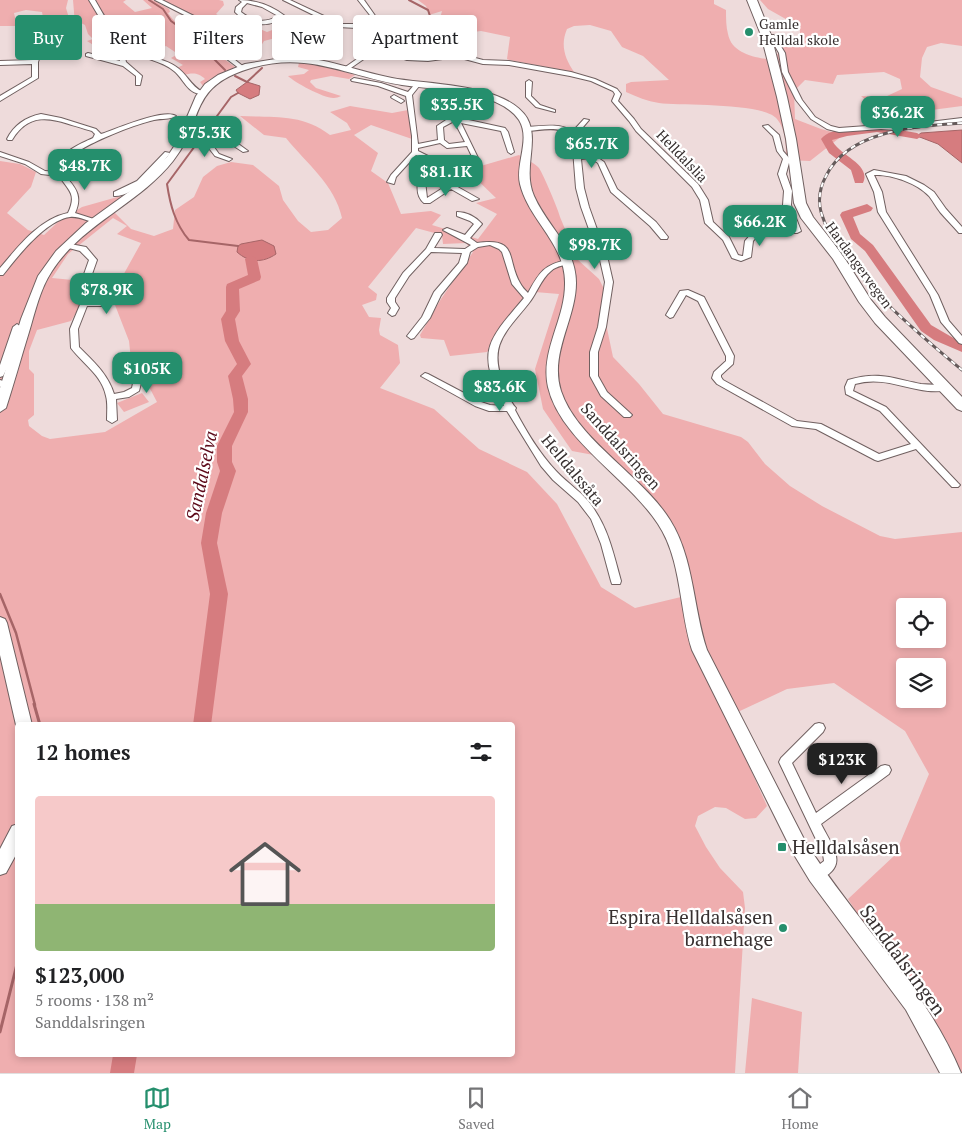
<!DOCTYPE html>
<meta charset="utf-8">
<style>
body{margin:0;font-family:"PT Serif",serif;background:#f6f6f6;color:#202124;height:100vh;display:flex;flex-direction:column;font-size:19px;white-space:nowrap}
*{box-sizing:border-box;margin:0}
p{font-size:16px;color:#757577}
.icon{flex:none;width:28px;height:28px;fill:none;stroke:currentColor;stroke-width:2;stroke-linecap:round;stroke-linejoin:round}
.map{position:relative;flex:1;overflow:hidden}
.panel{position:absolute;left:15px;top:722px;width:500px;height:335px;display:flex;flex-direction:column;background:#fff;border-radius:5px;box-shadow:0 2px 8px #0003}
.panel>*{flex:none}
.banner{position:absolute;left:15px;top:15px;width:500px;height:45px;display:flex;gap:10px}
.fabs{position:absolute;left:896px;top:598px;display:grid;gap:10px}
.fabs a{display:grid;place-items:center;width:50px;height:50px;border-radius:5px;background:#fff;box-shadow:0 2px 8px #0003;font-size:25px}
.price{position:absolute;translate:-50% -42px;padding:0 11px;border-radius:10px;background:#258f6d;color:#fff;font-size:16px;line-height:32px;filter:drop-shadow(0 1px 2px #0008)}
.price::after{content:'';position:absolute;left:50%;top:30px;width:15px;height:11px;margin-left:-8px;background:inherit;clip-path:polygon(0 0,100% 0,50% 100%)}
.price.selected{background:#222;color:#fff}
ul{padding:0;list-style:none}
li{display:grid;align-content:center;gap:10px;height:265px;padding:0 20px}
li span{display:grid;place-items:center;height:155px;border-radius:5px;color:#555}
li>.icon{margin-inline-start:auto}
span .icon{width:90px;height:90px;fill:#fffc;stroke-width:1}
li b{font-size:21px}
h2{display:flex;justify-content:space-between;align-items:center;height:60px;padding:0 20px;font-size:21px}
.chip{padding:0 18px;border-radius:5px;background:#fff;box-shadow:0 2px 8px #0003;font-size:18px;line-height:45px}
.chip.selected{background:#258f6d;color:#fff}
.tab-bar{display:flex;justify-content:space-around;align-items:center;height:70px;border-top:1px solid #e0e0e0;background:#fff;font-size:14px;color:#757577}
.tab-bar a{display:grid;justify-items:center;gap:2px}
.tab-bar .selected{color:#258f6d}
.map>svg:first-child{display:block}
.green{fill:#efaeaf;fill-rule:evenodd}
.water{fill:#d67c7f;stroke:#a66567}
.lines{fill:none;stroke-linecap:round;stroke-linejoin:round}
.stream-far2{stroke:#a66567;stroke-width:2}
.stream-far1{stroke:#a66567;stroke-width:2.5}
.stream{stroke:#a66567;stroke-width:3}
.river{fill:#d67c7f;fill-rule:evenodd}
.minor-casing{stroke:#706060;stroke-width:2}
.secondary-casing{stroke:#706060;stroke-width:2}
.primary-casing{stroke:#706060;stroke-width:2}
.minor{fill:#fff;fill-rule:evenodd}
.secondary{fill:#fff;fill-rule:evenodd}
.primary{fill:#fff;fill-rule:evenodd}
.rail-casing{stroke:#655b5b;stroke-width:3}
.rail{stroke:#fff;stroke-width:2;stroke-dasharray:5;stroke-linecap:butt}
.poi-dot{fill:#258f6d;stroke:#fff;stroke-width:2}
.labels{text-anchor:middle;stroke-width:4.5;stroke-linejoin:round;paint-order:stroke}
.far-poi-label{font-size:14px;fill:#373030;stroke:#fff;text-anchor:start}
.far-street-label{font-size:14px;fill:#373030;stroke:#fff}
.street-label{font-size:16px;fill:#373030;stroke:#fff}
.water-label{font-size:18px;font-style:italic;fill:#5b0818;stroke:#fff}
.near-poi-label{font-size:19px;fill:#373030;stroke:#fff;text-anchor:start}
.near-street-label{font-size:19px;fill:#373030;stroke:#fff}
</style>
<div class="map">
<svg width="962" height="1073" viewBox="0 0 962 1073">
<rect width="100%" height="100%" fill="#eedbdb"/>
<!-- green -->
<path class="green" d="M0,0h68l-2,8 5,17 -3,1 -9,-9 -15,6 -2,-11 -16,-2 -12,3 3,13h-17z
M73,0h53l-3,2 12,10 17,-4 -9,-8h10l16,9 1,3 -2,1c8,12 21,23 37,22l7,15 23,17 -25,12 -7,7 -3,-4 5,-3c-7,-7 -13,-6 -22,-4l-6,-7 6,-3 -12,-7 7,-4 -12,-8 -24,8 -23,-14 -21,8 -11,-7 6,-2 -5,-5 -3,-9 -4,-2 -6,1z
M160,0h59l4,1 1,4 -8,9 28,16 11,-3 12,5 26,-10 8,-5 8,2 4,5 -11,7 -38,10 -8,13h-14l-22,-11 -2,-12 -12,-8z
M418,0h296v4l12,6c0,8 0,17 2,24 4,21 30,24 46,26l9,-15 17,-9v-9l-32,-18 -8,-9h202v46l-21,-3 -14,4 -5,11 -2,19 11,10 31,11v8l-68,9 -18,-6 -15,-13 24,1 17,-8 -2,-10 -16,-7 -47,3 -4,9 -28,-4 -11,11 1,28 26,10 22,6 -33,26 -24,-1c0,-14 0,-30 -9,-41 -14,-17 -96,-13 -118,-16 -12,-2 -22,-6 -33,-11v-8l5,-2 38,-2 -26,-24 -21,-9 -11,-16 -21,-6 -16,1 -7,3c-7,16 -2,30 7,43l-65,-12 -2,-1 3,-22 -29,-6 -31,4 -12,-9 4,-15 -13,4 -3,-9z
M299,63l17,1 39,11 -6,4 -18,-3 -20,4 -1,2 6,6 25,8c-2,1 -5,2 -7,2 -9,1 -40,-16 -46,-22l16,-2 5,-4 -11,-3z
M350,106l42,7 16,-3 4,29 -41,-14 -17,10 24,18 -7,18 17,12 13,31 30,-3 10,4 -9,10 46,14 19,-25 -21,-11 20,-5 -29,-28 52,-15c6,4 16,8 20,13 4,6 20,43 21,49l18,43 21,19 9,18 -3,22 8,38 26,27 24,30 78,23 7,5 17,22 25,22 32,20 58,30 15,3 67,-7v541h-3l-111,-174 47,-44 34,-81 -24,-43 -71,-48 -47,6 -60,28 40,89 -11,12 -11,1 -19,-11 -11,-1 -17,9 -3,10 11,21 14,21 23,24 2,16 -10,165h-735v-912l20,3 16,8 -5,15 -24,26 21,17 16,5 14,-13 24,-15 46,-13 -18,14 21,21 23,7 19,-7 2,-19 19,-13 9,-20 14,-11 14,-4 22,3 26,21 4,14 15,21 13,11 17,-2 14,-12c-7,-33 -36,-55 -56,-80l-22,-3 -24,-19c34,2 61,-3 90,19l21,-5 -4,-7 -17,-11zM113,218l14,8 -10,8 24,9 -25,45 -1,17 14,36 2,19 15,21 11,21 -52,30 -55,7 -8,-3 -13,-10 -1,-6 6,-5v-41l-5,-5v-18l8,-21 34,-9c9,-14 13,-24 12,-40l-31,-3 16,-24zM416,228l26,7 1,9 23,-1 7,9 -32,47 -21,36 1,3 23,2 6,16 37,-4 48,-60 24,2 -24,75 8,40 29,42 27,5 69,67 13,74 -46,11 -34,-21 -44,-83 -30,-32 -48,-23 -45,-40 -54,-21 20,-25 -2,-18 -18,-10 -1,-5 2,-12 -12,-1 -7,-12 14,-5 1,-6 -9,-7zM905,606h33v33h-33zM905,666h33v33h-33zM18,725h494v330h-494z
M142,393l7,9 -25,10 -7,-9z
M752,998l50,14 -4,61h-53z"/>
<!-- water -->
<path class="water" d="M247,82l13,4 -1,9 -9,4 -12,-6 -2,-3z
M962,130v33l-24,-19 -21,-8 4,-3z
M262,240l12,6 2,8c-13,9 -27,9 -39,-2l1,-6 3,-2z"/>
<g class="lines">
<!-- stream-far2 -->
<path class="stream-far2" d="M149,0l14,9 8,12 18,13 36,36
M403,45l19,-4 6,-4 -1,-6 -9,-9 12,-6 -2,-6 -19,-10
M235,76l12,6 15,-14
M238,93l-7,4 -64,87c3,20 8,40 22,56l49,6"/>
<!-- stream-far1 -->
<path class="stream-far1" d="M0,594l16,39 19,72"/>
<!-- stream -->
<path class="stream" d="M34,704l6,21
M0,1032l18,-72"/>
<!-- river -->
<path class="river" d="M877,126l40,7 5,3 -5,3 -40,-7 -30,4 -15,4c6,15 40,24 31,43h-8l-4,-13 -22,-17 -8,-14c11,-13 40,-12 56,-13z
M867,204l6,4 -2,3 -18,6 7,17 13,11 58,80 31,18v9l-28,-12 -13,-9 -56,-80 -14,-12 -11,-24 2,-3z
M251,255l6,4 4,18 -1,3 -21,9 1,22 -5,8 4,22 12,23 -9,12 6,23v13l-16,34v16l4,9 -14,42 -5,30 11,51 -17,131h-18l17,-131 -9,-51 5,-30 14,-42 -3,-9v-16l17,-34 -1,-13 -5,-23 9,-12 -12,-23 -4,-22 5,-8v-24l1,-3 21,-9 -3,-16z
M113,1055h24l-3,18h-24z"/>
<defs>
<path id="minor" d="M89,0h6c13,23 25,45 51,55 10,4 20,5 29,11 12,7 15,20 28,26v2c-15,1 -19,-15 -29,-23 -13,-11 -32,-12 -46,-21l-4,3 2,9 16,14 -2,9h-4v-9l-13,-10 -37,-10v-2l2,-1 32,8 -2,-9 5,-4 -13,-13z
M155,0h7l40,20 11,13 7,15 24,19v2h-4l-25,-19 -8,-17 -9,-11z
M239,0c17,0 33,6 46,16 -16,13 -36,10 -50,-4l1,-5 6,-5zM247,3l15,4 16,9c-14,8 -25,5 -37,-4l1,-4z
M283,0h7l51,24h16l16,-5 -15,-19h6l12,17 25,10 6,9 -8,9 -11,4 20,7 20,1 29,-4 26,7 26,1 62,11 24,7 22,10 4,5 -3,7 16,18 7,10 57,55 10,16 5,22 16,15 9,18 4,1h1l2,-15 13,-15 4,-16c11,-6 19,2 27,10l-6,-15 1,-14 -6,-17 5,-15 -6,-8 -4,-15 -10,-10 5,-1 11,10 4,16 7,8 -4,15 6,17 -1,14 10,26 -4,2h-3l-21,-20 -4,-1 -3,14 -13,15 -2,16 -10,4 -9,-3 -9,-18 -18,-17 -5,-23 -8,-13 -56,-56 -7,-10 -17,-20 3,-7 -2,-3 -22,-10 -21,-5 -61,-11 -26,-1 -26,-7 -29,4 -21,-1 -25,-9 -11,3 -23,16h-4v-2l23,-16 28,-9 6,-7 -4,-7 -19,-7 -21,6 -19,-1z
M33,22l3,2 7,24 -5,14v16l-38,23v-5l32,-19v-13l-32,1v-4l33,-1 4,-12 -7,-24z
M770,35h4l11,18 3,19 14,28 13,17 16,9 8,2 42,-3 15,1 66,-8v4l-66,8 -15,-1 -42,3 -12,-3 -16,-10 -15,-19 -14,-28 -3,-19 -10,-17z
M354,78l27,5 27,9 7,-8h4l1,1 -8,10 6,49 20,-4 -1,-14 12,-8v-2l-6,-5 -4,-14 3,-2 3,2 4,13 4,3 12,-4 3,2 -13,6 50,11 3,4 6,20 -3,2 -3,-2 -7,-21 -40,-8 20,41 -1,1h-4l-9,-19 -20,2 -7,-5 -22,5v3l14,7 -6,19h14l39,22 -7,2 -21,-12 -21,14h-6c-13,-11 -3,-31 1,-44l-9,-4 -20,22 -2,7 -7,-2 4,-7 21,-23v-16l-6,-40 -28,-10 -26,-5 -1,-1zM454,121l11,21 -16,2 -5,-4 -1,-13zM425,181h11l10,5 -19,12z
M529,80l3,2 -1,14 9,9 15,5v2l-19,-5 -10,-10v-15z
M394,95l9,5 1,1 -3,2 -9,-5 -1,-1z
M41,114l20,4 35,11 5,5c15,-5 63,-26 75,-18 -6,4 -14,2 -22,4 -18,4 -83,28 -89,44 -7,17 23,21 10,49l25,8 -4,2c-9,-2 -17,-7 -26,-6 -24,3 -53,40 -67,58h-3v-7c18,-21 39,-49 68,-55 9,-19 1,-22 -9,-37l-18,-2 -16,-10 -25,-8v-4l29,10 16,9 12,1c-2,-18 23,-28 36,-34l2,-4 -3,-3c-31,-8 -59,-26 -80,9h-4l-1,-1c7,-14 19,-22 34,-25z
M584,119l5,1 -11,13 -2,1 2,3 2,18 8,-1v-15l5,-1 1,17 10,7 13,27 39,33 12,15 -1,2h-6l-11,-13 -39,-34 -13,-29 -8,-5 -9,1 3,29 5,19 19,53 5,22 -7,45 -8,25v24l9,16 23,21 2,2 -2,2h-6l-23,-21 -11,-20v-24l8,-25 7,-45 -5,-22 -19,-53 -5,-19 -4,-51c-12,-12 -29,-7 -44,-6l-3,-2 3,-2c15,-1 31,-4 45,4z
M188,125h15l20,5 3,5 22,16 -5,1 -20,-13 -9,8 5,7 13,5 -3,2 -14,-5 -7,-9 3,-5 8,-7 -1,-3 -15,-3 -17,-1v-2z
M165,152l5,1c-11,15 -35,44 -56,43v-4l23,-11z
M874,170l32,6 18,9 10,7 12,17 16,18v6h-3c-6,-7 -13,-14 -19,-21 -4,-5 -7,-11 -11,-16 -12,-13 -38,-22 -55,-21l8,17 4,20 52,83 11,26 13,15v8l-3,-1 -18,-21 -11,-27 -52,-83 -4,-20 -8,-18z
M457,212c10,0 19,5 25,12l-12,14 7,5c42,-6 29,16 43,40 2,4 5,7 8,10 11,-20 16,-29 40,-33l4,2c-6,4 -15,3 -21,9 -10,8 -14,22 -22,32 -23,29 -42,42 -25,82 3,8 6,17 12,23l-1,2c11,21 24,43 41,61 12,13 28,22 38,38 15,22 20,47 27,72l-1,3h-8l-1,-3 -10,-37 -10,-25 -13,-17 -25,-22 -12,-14 -34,-55h-18l-14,-5 -54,-30 4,-3 3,1 53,28 9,3 14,1c-28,-56 -17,-64 20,-108l-12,-14 -10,-32 -3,-3 -9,-4 -12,2 -8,5 -3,11 -26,32 -11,23 -16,20 -3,1 -4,-3 15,-19 12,-25 25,-29 3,-10 -31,-1 -22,24 -14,22v4l4,6 -4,7 -3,1 -4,-3 3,-5 -4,-6v-4l16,-25 23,-24 9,-16h6l1,2 -8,13 31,1 6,-4 -28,-15 4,-2 18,7 9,-11 -4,-3 -13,-5z
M65,243l21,4 11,13 -6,17 1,18 -3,7h10l2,-9h3l4,2 -2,11h-19l-9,23 1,18c14,14 29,27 35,47l10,-2 8,-4 1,-5 -12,-17 1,-2h6l13,19 -2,8 -10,6 -13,2 1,21 -5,3 -5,-3c0,-8 1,-17 -1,-24 -4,-21 -23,-32 -35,-48l-1,-19 14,-34 -1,-18 6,-17 -9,-9 -15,-4z
M688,290l16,7 30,59 -1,8 -12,11v2l2,3 74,41 24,3 58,30 32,-10 -31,-33 -34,-17 -1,-7 3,-7c31,-9 43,-2 73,4 9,1 18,0 27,2l1,2 -1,2c-31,7 -59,-16 -93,-6l-2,7 33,16 72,76 2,2 -2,2h-6l-36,-38 -38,12 -3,-1 -59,-31 -24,-3 -75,-42 -5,-6 2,-6 12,-11v-5l-28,-55 -12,-6 -13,22 -3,1 -4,-3 14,-24z
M17,324l4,3 -12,37 -6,12 -3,1v-12l13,-38z
M0,380l3,1 1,3 -4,3z
M819,723l4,1 2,4 -2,4 -31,31 24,50 65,-47 4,-1 4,1 2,4 -2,4 -68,50c12,24 30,43 -5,57l-5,-2 -1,-4 1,-4 13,-10 -1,-7 -44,-92 2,-4 34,-34z"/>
<path id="secondary" d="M288,57c37,0 68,14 104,21 36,7 113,5 135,40 13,23 -5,51 7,78 13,30 42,51 42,87 0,36 -27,71 -15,108 16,49 81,84 109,129 24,38 23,88 37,130l98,191c49,79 120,145 156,232h-21l-34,-63 -96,-129 -17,-28 -101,-203c-13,-40 -10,-90 -34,-126 -29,-45 -98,-84 -110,-137 -8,-36 17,-67 17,-103 1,-40 -36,-63 -45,-100 -5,-20 11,-45 -1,-64 -20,-30 -85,-30 -117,-35 -55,-9 -96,-35 -154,-16 -61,19 -43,52 -75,92 -34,43 -91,63 -121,110 -12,18 -17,41 -23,61 -8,26 -15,51 -23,76l-6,4v-24l21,-69 17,-43 18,-25 30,-28 51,-37 30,-29 8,-12 21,-49 9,-12 13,-9 27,-11z
M0,617l5,2 2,4 25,102h-14v3l-2,-3 -16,-70z
M18,824v27l-12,22 -6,2v-26l12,-23z"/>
<path id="primary" d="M747,0h10l14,35 16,62 9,42 10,64 7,14 29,37 29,46 14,17 77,80v14l-5,-2 -82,-86 -16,-21 -26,-43 -32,-41 -7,-15 -8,-64 -9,-42 -16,-62z"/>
</defs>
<!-- minor casing -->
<use href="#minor" class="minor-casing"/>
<!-- secondary casing -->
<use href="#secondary" class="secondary-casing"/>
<!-- primary casing -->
<use href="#primary" class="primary-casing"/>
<!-- minor -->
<use href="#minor" class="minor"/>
<!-- secondary -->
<use href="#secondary" class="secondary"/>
<!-- primary -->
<use href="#primary" class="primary"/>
<defs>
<path id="rail" d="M962,123c-44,3 -114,7 -136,53 -6,11 -8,24 -5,36 15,54 99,123 141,158"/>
</defs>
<!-- rail casing -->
<use href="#rail" class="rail-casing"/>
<!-- rail -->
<use href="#rail" class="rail"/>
</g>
<!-- markers -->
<g class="poi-dot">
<circle cx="749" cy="32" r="5"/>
<rect x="777" y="842" width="10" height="10" rx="2.5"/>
<circle cx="783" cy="928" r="5"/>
</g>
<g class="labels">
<!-- far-poi labels -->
<g class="far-poi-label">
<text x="759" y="29">Gamle<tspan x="759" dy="16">Helldal skole</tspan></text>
</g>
<!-- far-street labels -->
<g class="far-street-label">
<text transform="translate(682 156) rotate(46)" y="5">Helldalslia</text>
<text transform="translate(859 265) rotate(54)" y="5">Hardangervegen</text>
</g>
<!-- street labels -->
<g class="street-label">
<text transform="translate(621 446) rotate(48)" y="6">Sanddalsringen</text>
<text transform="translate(573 470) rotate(50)" y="6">Helldalssåta</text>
</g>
<!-- water labels -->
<g class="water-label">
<text transform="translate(202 476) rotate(-78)" y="6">Sandalselva</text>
</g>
<!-- near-poi labels -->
<g class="near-poi-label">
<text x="792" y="854">Helldalsåsen</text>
<text x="773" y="924" text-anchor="end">Espira Helldalsåsen<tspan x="773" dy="22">barnehage</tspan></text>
</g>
<!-- near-street labels -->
<g class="near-street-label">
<text transform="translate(903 960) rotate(54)" y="7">Sanddalsringen</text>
</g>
</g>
</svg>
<div class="fabs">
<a><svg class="icon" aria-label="locate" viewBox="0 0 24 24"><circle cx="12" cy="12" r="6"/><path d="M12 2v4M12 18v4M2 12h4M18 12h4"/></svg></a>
<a><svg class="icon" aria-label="layers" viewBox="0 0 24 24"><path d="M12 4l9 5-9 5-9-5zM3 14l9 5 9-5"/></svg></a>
</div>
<b class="price" style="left:457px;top:130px">$35.5K</b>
<b class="price" style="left:898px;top:138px">$36.2K</b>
<b class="price" style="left:205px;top:158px">$75.3K</b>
<b class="price" style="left:592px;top:169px">$65.7K</b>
<b class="price" style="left:85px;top:191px">$48.7K</b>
<b class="price" style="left:446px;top:197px">$81.1K</b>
<b class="price" style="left:760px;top:247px">$66.2K</b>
<b class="price" style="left:595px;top:270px">$98.7K</b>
<b class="price" style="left:107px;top:315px">$78.9K</b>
<b class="price" style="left:147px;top:394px">$105K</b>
<b class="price" style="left:500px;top:412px">$83.6K</b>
<b class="price selected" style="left:842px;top:785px">$123K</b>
<div class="banner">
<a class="chip selected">Buy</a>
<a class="chip">Rent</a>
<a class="chip">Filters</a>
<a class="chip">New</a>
<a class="chip">Apartment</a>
</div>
<section class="panel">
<h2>12 homes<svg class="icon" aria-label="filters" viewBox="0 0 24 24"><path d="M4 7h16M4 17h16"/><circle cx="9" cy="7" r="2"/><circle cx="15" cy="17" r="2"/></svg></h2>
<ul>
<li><span style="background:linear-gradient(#f6c9c9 70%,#8fb573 0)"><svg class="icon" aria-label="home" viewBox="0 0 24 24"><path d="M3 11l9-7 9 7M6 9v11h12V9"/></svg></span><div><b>$123,000</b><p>5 rooms · 138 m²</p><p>Sanddalsringen</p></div></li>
</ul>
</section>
</div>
<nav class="tab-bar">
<a class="selected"><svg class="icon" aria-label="map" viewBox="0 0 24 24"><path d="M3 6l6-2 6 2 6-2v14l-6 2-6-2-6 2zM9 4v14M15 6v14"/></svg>Map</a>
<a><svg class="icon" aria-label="saved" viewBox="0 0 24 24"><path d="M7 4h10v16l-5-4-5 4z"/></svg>Saved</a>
<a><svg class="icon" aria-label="home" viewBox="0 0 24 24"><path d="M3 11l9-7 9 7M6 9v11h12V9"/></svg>Home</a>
</nav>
